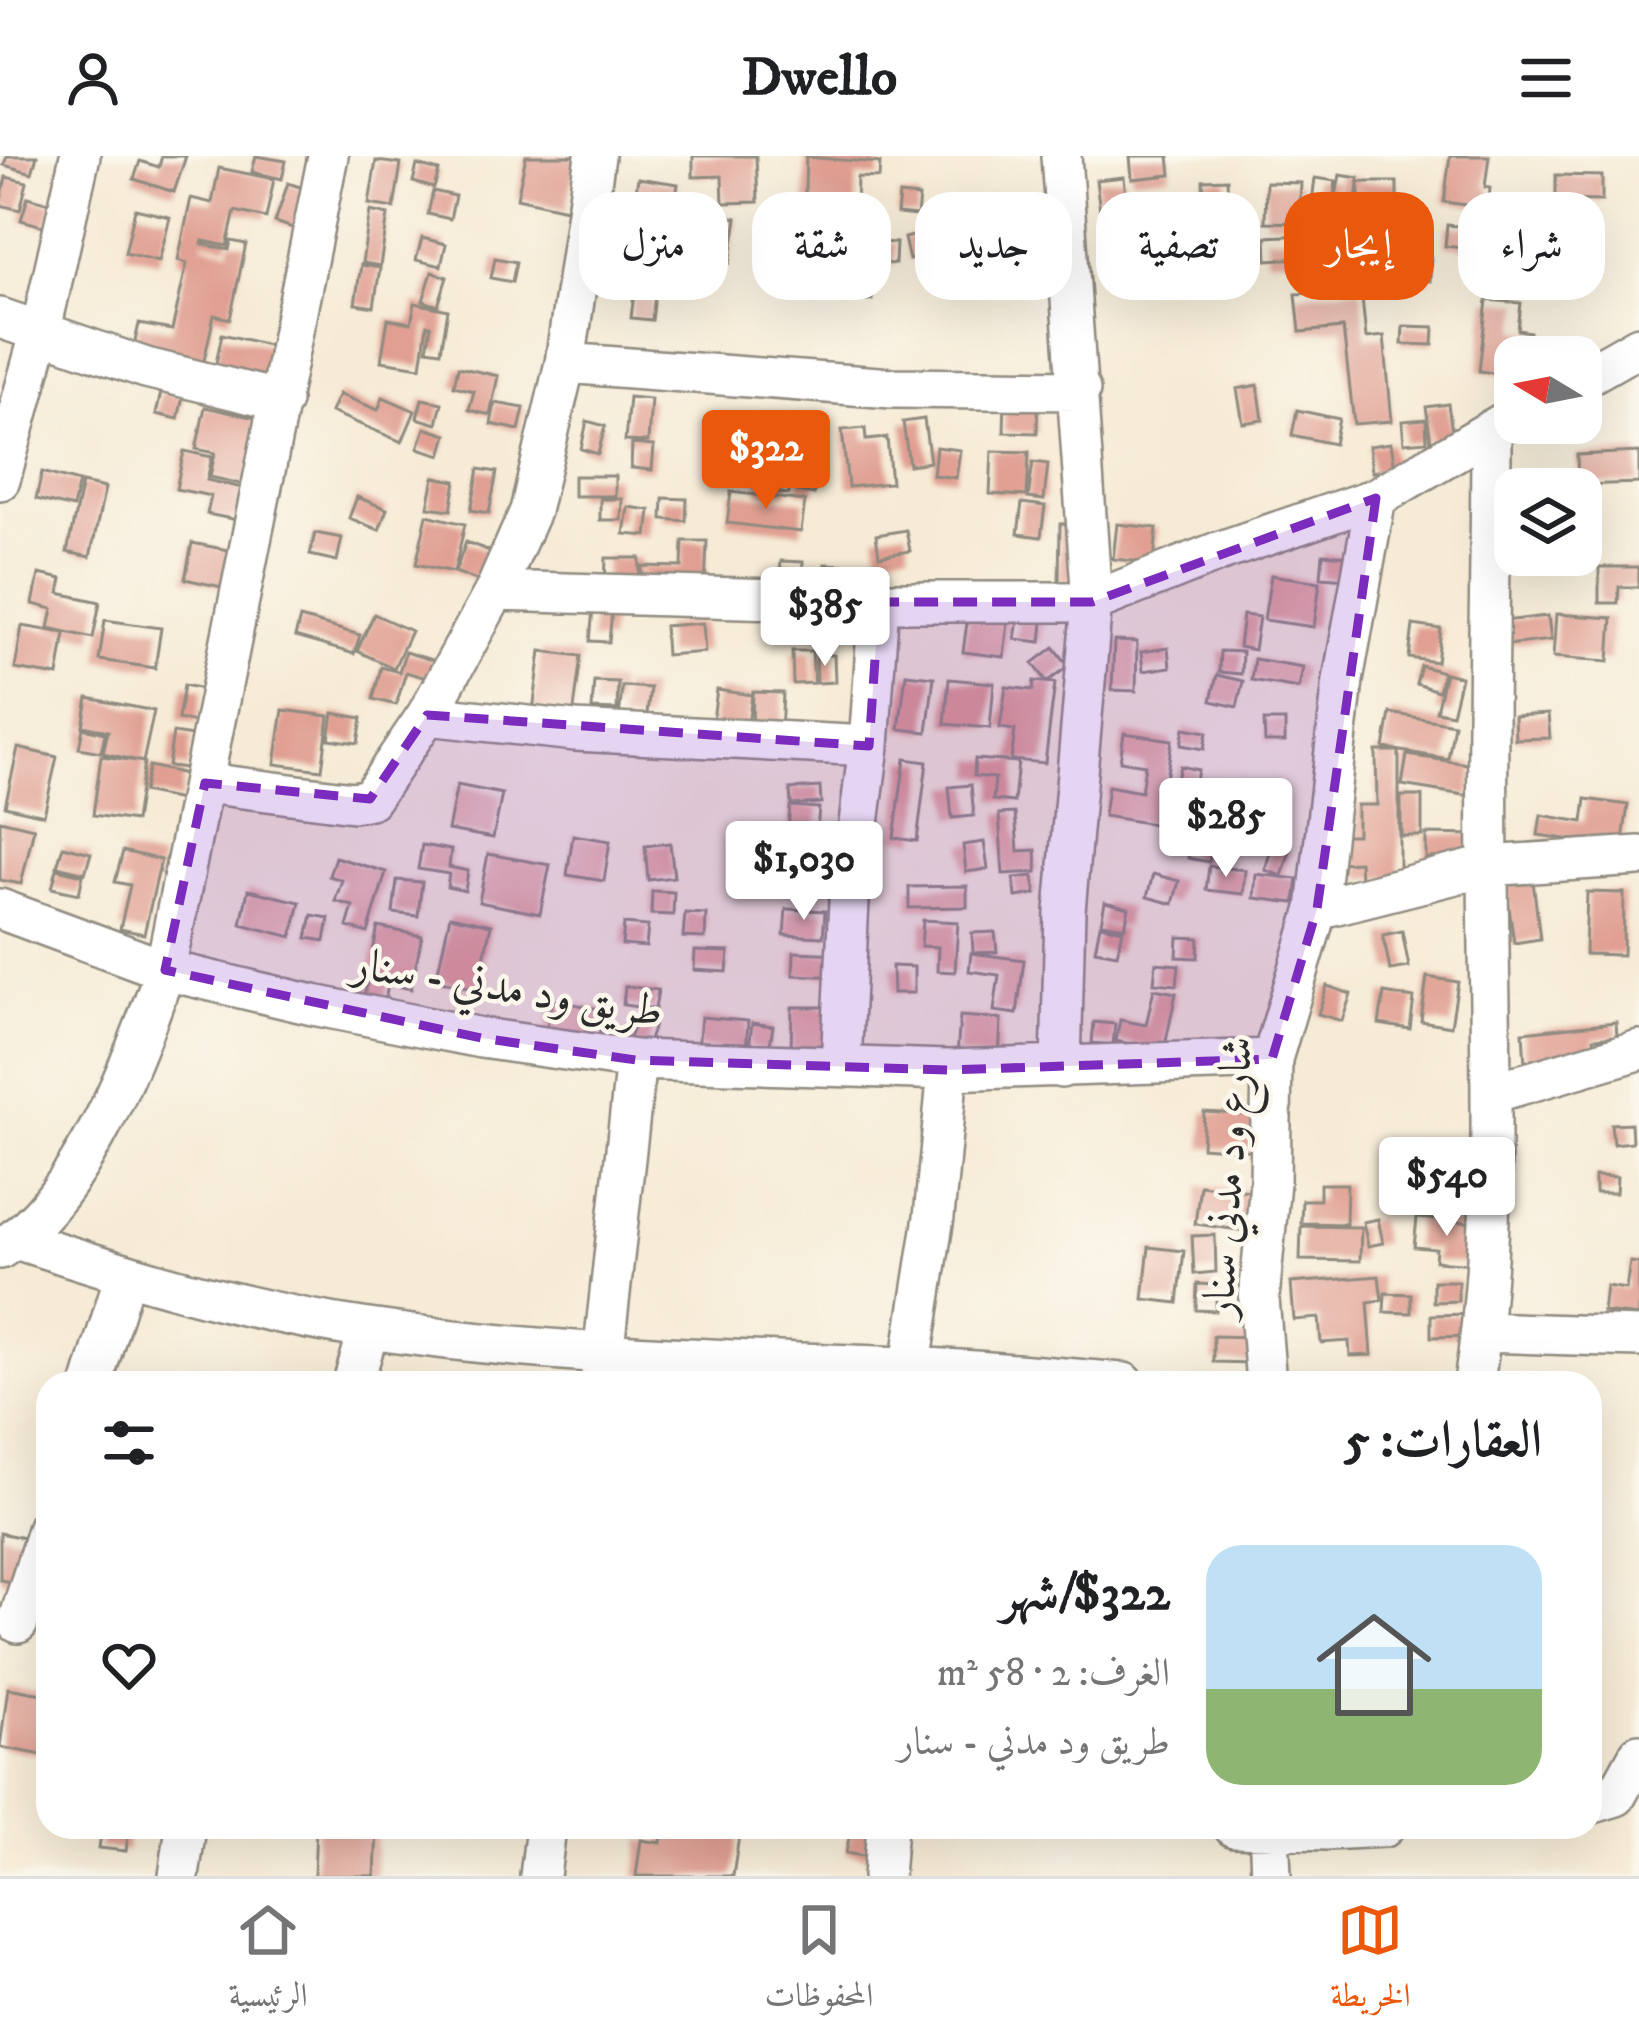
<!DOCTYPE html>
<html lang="ar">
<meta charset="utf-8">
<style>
body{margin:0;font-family:"IM FELL DW Pica",Amiri,serif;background:#f2f2f2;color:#202124;direction:rtl;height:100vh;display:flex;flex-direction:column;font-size:45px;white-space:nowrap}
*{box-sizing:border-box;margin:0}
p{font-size:39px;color:#757577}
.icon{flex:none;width:66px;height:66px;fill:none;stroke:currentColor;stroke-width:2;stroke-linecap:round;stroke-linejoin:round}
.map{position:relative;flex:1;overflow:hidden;direction:ltr}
.panel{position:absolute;left:36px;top:1215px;width:1566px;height:468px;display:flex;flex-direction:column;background:#fff;border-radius:36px;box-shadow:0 12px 48px #0002;direction:rtl}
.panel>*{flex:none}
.hud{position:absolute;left:36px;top:36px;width:1569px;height:108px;direction:rtl;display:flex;gap:24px}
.needle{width:78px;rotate:280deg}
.controls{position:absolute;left:1494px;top:180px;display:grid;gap:24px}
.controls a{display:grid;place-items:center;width:108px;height:108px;border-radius:24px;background:#fff;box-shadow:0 12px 48px #0002;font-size:60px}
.price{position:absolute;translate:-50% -102px;padding:0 27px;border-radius:12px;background:#fff;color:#222;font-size:39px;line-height:78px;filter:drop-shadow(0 3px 6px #0008)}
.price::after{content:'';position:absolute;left:50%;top:72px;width:36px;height:27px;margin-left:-18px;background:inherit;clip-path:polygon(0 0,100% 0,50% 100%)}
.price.active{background:#ea580c;color:#fff}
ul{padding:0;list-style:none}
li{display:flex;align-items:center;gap:36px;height:300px;padding:0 60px}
li span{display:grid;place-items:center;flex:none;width:336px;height:240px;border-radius:36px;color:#555}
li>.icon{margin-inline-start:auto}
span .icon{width:144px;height:144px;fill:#fffc;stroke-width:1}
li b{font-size:51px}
h2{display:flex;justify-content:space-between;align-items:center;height:144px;padding:0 60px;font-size:51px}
.tag{padding:0 42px;border-radius:36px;background:#fff;box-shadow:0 12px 48px #0002;font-size:42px;line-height:108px}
.tag.active{background:#ea580c;color:#fff}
header{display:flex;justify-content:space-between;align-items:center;height:156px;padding:0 60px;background:#fff;font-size:54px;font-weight:700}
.tab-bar{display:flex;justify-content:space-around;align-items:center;height:168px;border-top:3px solid #e0e0e0;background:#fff;font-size:33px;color:#757577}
.tab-bar a{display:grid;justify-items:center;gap:6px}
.tab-bar .active{color:#ea580c}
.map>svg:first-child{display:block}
.building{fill:#e09f92}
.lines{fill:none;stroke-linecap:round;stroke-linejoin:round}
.minor-casing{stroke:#908b80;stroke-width:44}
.minor{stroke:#fff;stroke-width:39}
.marked{fill:#7b2cbf;fill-opacity:0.2;stroke:#7b2cbf;stroke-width:9;stroke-dasharray:24 15;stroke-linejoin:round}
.labels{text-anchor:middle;stroke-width:9;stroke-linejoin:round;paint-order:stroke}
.street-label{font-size:45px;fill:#2b2b2b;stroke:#fbf7ec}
</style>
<header><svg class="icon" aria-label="menu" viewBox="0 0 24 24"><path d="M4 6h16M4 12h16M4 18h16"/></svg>Dwello<svg class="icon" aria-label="person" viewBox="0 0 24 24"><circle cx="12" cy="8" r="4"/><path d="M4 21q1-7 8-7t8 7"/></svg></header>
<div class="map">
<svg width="1639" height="1720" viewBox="0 0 1639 1720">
<rect width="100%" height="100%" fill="#fbf7ec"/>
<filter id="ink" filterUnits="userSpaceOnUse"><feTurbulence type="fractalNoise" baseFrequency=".00833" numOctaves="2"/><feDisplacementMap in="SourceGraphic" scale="24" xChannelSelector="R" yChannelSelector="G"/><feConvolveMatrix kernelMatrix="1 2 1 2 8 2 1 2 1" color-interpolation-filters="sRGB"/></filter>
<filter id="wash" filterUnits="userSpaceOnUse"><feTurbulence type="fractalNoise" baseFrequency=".004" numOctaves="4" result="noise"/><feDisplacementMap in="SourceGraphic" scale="48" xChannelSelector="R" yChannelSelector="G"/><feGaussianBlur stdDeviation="2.7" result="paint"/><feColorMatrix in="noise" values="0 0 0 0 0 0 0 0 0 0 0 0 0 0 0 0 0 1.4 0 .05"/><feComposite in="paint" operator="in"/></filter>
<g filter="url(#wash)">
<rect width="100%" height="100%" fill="#f6ebd6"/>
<g id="blocks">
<!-- building -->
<path class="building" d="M7,0h30l-5,17 -28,-8z
M162,0h24l-12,36 -40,-13 6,-18 19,6z
M256,0l30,5 -4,18 -30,-7z
M526,0h52l-12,53 -49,-11z
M693,0h63l2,46 -35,1 -1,-27 -29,1z
M1130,0h39l2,19 -39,4z
M1450,0h39l-4,31 5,1 -2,20 -44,-6z
M806,1l74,6 -1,15 -22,-1 -2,60 -38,-2v20l-14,-1z
M376,5l25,3 -7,44 -25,-4z
M417,9l22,6 -5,17 -21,-6z
M219,12l55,11 -8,39 -31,-7 -8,35 -24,-5 -1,3 27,6 2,-9 15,3 -16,75 -16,-4 -11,50 -70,-15 6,-26 33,6 15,-67 -9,-3 13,-62 21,5z
M1340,19l19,3 -7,48 -41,-6 2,-16 21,3z
M1556,19l46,1v25l-46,-1z
M6,21l21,5 -7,28 -20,-5z
M1124,21l3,30 -27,4 -4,-31z
M638,22l40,6 -11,72 -51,-7 4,-26 11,2z
M1315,22l21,3 -3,24 -21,-3z
M1227,23l1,22 -24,1 -1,-22z
M1266,26l35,1 -2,40 -34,-1z
M1359,26h38v21l-38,1z
M288,27l21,7 -13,39 -21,-7z
M433,35l22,5 -5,23 -22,-5z
M899,39l20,2 -2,19 -20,-2z
M28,41l25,7 -7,23 -25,-7z
M1385,51l24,3 -4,28 -23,-3z
M135,53l35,8 -11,44 -34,-8z
M370,55l18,4 -8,51 -18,-3z
M1427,55v23h-17v-22z
M704,57l33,5 -7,45 -59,-9 4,-24 25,4z
M1235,59l6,41 -44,6 -6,-41z
M929,64l21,1 -1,23 -21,-1z
M857 77a11 11 0 1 1 22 0a11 11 0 1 1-22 0Z
M1447,69l51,5 -2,22 -51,-6z
M920,78l5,22 -16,4 -5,-22z
M1304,79l1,23 -38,2 -1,-23z
M422,82l24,6 -5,22 -25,-6z
M878,86l18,1 -1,21 -19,-1z
M973,97l23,1 -2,36 -22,-2z
M1398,99l33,2 -1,24 -34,-2z
M495,102l21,4 -4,20 -21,-4z
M666,103l42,5 -2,21 -42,-6z
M361,109l19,3 -6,39 -19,-3z
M804,109l20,2 -2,24 -21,-3z
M432,116l15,5 -9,29 -15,-5z
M636,121l21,2 -5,41 -21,-2z
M851,126l22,2 -1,16 -23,-1z
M1361,132l5,50 18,-2 8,85 -38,3 -11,-96 -43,4 -4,-38z
M1487,144l34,3 -3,27 12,2 -3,25h-12v19l-36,-5z
M415,147l33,7 -7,41 -14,-2 4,-23 -4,-1 -6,42 -40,-6 7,-42 23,4z
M1403,170l31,1 -1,18 -31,-1z
M222,178l51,12 -9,39 -50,-12z
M1532,181l25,4 -2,16h-26z
M458,211l40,9 -8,39 -21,-5 5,-19 -20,-5z
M1258,229l5,35 -20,3 -6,-34z
M161,236l22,5 -5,22 -22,-5z
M339,238l39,16 5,-13 32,14 -13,31 -71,-30z
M1005,238l33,2 -1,37 -33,-1z
M629,241l22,2 -3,43 -23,-1z
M422,243l20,4 -5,21 -20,-6z
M495,247l29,5 -5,22 -28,-6z
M1448,248l6,42 -22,3 -6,-42z
M205,251l55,12 -14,66 -36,-8 5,-24 -19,-4z
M1297,254l42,9 -5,25 -42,-9z
M924,263l6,43 -21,3 -6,-43z
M1426,263l1,22 -23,2 -2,-22z
M587,265l18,5 -7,28 -17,-5z
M425,272l22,7 -6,20 -23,-7z
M865,272l1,12 21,-2 4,45 -43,4 -6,-57z
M1391,287l4,25 -23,4 -3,-26z
M632,288l22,2 -2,24 -21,-2z
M936,291l24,3 -4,28 -23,-3z
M184,295l28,6 -5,23 36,8 -6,32 -30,-6 4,-18 -35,-7z
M992,295l37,1 -2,44 -37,-2z
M805,296l17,3 -8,39 -17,-3z
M1639,296v31l-61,2 -1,-30z
M759,302l31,2 -1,34 -31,-2z
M1033,306l15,2 -4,36 -16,-2z
M479,313l18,3 -8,41 -18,-3z
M42,316l37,10 -6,26 -37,-9z
M574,320h41v20h-41z
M434,321l22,4 -5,29 -23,-3z
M82,327l23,5 -15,69 -23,-5z
M731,336l74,9 -4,31 -74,-9z
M357,341l30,12 -8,21 -30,-12z
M663,342l24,1 -1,22 -24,-2z
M600,343h22l-1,21h-21z
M1022,347l23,3 -4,31 -23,-3z
M628,351l22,3 -3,26 -23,-2z
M427,359l38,9 -11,48 -38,-8z
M1060,368h22l-1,58h-22z
M1117,368l40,4 -3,35 -41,-4z
M906,374l4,21 -31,5 -3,-21z
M315,377l27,5 -5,23 -27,-6z
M683,385h24l-2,48 -63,-1v-22l40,1z
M466,386l45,17 -11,30 -45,-17z
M192,387l41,8 -7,37 -41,-9z
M1323,398l26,2 -2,23 -26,-2z
M606,402h34l-1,27 -34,-1z
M781,405l22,1 -1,26 -23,-2z
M825,408l36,2v19l-37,-2z
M1599,411h40v20h-20l-1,16h-19z
M39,418l23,5 -3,14 41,9 -7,36 -44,-10 4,-19 -20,-5z
M1271,419l49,7 -6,45 -50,-7z
M969,452l40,5 -5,44 -41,-5z
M593,453l19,2 -3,31 -19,-1z
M374,458l37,17 -17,37 -37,-17z
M1556,458l56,4 -3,43 -56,-4z
M1243,459l16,2 -5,33 -15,-3z
M1548,460l3,24 -45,5 -3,-24z
M300,462l60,17 -6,19 -59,-17z
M1018,463l25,3 -2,20 -26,-3z
M105,464l56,8 -6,40 -56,-8z
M703,467l2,29 -39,3 -2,-29z
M1413,469l28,4 -4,33 -28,-4z
M22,470l43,7 -7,43 -43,-7z
M1114,485l23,1 -1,49 -24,-1z
M1054,491l15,19 -22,16 -14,-19z
M1168,492l2,19 -27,4 -2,-19z
M541,495l40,5 -8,61 -40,-6z
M792,495h20l2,32 -21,1z
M1220,495l22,1 -1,22 -22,-2z
M405,496l47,14 -5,18 -41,-12 -10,33 -23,-6 8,-32 18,5z
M816,499h18l1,27 -18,1z
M1254,503l49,8 -4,21 -48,-8z
M1421,510l22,6 -5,19 -22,-7z
M1445,517l16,4 -9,37 -16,-3z
M906,518l28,3 -7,55 -28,-3z
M1217,519l26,6 -6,26 -26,-6z
M949,523l45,4 -4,45 -45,-4z
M594,525l24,1 -1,28 -25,-1z
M1034,525l21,2 -10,80 -34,-3 4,-30 -15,-2 6,-41 27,3z
M184,529l19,4 -6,34 -19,-4z
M622,530l28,2 -4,35 -27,-3z
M717,534l35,5 -5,37 -35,-5z
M753,536l30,1 -2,38 -29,-1z
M88,542l66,13 -11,51 -40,-9 5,-22 -25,-5z
M283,554l46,6 -7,54 -47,-6z
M333,557l29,5 -4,25 -29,-4z
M1390,557l64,11 -6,35 -64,-11z
M1548,558l2,24 -35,1 -1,-23z
M1264,565h21v21h-20z
M83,572l22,5 -4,19 -22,-4z
M1184,572l23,4 -3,17 -23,-4z
M173,577l19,3 -4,32 -20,-2z
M1124,577l48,7 -13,85 -55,-9 4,-30 33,6 4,-27 -25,-4z
M18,592l39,9 -13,58 -39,-9z
M1376,595h23v127l-39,1 -1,-17 -20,1v-28h18v-30h20z
M1407,599l68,10 -5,31 -68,-11z
M101,600l43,6 -9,59 -42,-6z
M905,603l22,3 -10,79 -23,-3z
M975,603l43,3 -4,40 -21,-2 2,-22 -21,-2z
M149,610l36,8 -5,26 -37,-8z
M1180,610l18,4 -6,31 -19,-4z
M457,629l45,9 -9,44 -45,-8z
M971,629l3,31 -22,2 -3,-31z
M1204,629l20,4 -15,73 -21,-4z
M820,631l1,16 -30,2 -1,-16z
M1401,640h21v40h-21z
M1586,643l42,6 -6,42 -84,-12 3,-20 42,7z
M1170,644l16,3 -5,28 -16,-3z
M790,650l29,2 -2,22 -29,-1z
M1015,657l3,38 18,-1 1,22 -34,2 -4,-60z
M0,664l34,8 -13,56 -21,-4z
M1426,678l48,1 -1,22 -47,1z
M573,679l37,6 -6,40 -37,-6z
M984,686l4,27 -22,3 -3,-27z
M670,687l4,34 -26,3 -3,-34z
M422,689l29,5 -2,17 19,4 -3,20 -18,-4 2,-13 -31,-5z
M1272,689l18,6 -8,25 -17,-6z
M63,690l28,7 -6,20 -28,-7z
M123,695l38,9 -17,74 -24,-5 10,-44 -15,-3z
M488,698l62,11 -10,49 -61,-12z
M335,701l51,15 -18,61 -21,-6 6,-21 -18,-5 7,-21 -13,-4z
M1209,710l36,4 -2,24 -37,-4z
M57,713l26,6 -4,19 -27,-6z
M1153,718l26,7 -6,23 -26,-7z
M1256,718l42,5 -3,24 -41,-5z
M1033,720l3,18 -20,3 -2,-19z
M397,724l25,2 -4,34 -25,-3z
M1533,725l7,58 -26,4 -8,-58z
M967,730v21l-58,1v-21z
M248,734l52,12 -8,35 -51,-13z
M652,735l22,1 -1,23 -22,-1z
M1587,736l37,1 -1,62 -38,-1z
M1105,746l24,6 -4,19 -24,-4z
M786,753l39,2 -2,26 -39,-2z
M685,757l21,1 -1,24 -22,-1z
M312,759l17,3 -4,23 -18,-3z
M450,760l41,9 -14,64 -41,-9z
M923,764l35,2 -3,50 -18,-1 1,-24 -17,-1z
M624,768l24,2 -2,21 -24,-2z
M1100,769l23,5 -6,24 -22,-4z
M378,771l44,9 -11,53 -23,-5 -4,23 -21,-5z
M1402,775l7,36 -19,3 -7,-35z
M995,776l2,20 -24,1 -1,-20z
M1178,781l21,1 -1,20 -21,-1z
M695,795l34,1 -2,20 -33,-2z
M794,796l50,2 -1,23 -50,-2z
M971,797l53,7 -7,54 -23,-3 5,-36 -30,-4z
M1156,807l23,2 -2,20 -23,-2z
M892,810l22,1v26h-21z
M1427,821l31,5 -7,44 -30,-5z
M625,830l33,4 -3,19 -32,-4z
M1327,830l24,8 -9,27 -24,-7z
M1154,833l22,4 -12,58 -48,-10 4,-21 26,5z
M1384,837l30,5 -4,31 -31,-5z
M553,844l51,10 -7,35 -52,-10z
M792,851h42l-1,45h-42z
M960,860l41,3 -2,39 -42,-3z
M701,861l47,4 -2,31 -48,-4z
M635,864l19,6 -8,23 -18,-7z
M1094,866l21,2 -2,21 -21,-2z
M1616,866l1,14 -23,2 2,19 -71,7 -2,-32z
M752,867l21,3 -4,25 -20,-3z
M1204,956l55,3 -2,36 -55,-4z
M1631,967l1,19 -19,2 -2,-20z
M1456,1002l6,36 -38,7 -7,-36z
M1595,1020l22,1 -1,16h-21z
M1320,1028h27l-1,40 -45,-1 1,-23h18z
M1200,1029l59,7 -5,40 -59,-8z
M1417,1062l59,5 -4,41 -37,-3 1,-12 -22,-2z
M1378,1063l5,24 -15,3 -5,-24z
M1301,1070l60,1 -1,34 -60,-1z
M1215,1079l1,37 -22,2 -2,-38z
M1149,1091l35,4 -6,52 -35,-4z
M1630,1106l9,1v53l-36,-4 3,-26 20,3z
M1379,1120l3,24 -14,2 4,53 -22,1 -1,-15 -28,2 -2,-25 -25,2 -3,-37z
M1433,1125h25v20l-25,1z
M1197,1128l19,1v26l-20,-1z
M1385,1137l26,1v19l-27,-1z
M1471,1158v22l-40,1v-22z
M1213,1180l42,1 -2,26 -40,-1z
M0,1377l33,7 -10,44 -23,-4z
M8,1532l40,7v61l-48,-9z
M71,1671h58l-3,24 -27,-3 2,-14z
M316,1671h61l-2,49h-61z
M703,1671l37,2 -7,47h-97l5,-36 20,3 2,-13 39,5z
M851,1671l21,4 -5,26 -21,-4z"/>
</g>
</g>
<g filter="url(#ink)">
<use href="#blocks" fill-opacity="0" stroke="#908b80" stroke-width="3"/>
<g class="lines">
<defs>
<path id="minor" d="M1061,0l31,446 -27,309 -4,157
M0,162l146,50 135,33
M565,207l327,25 188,2
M1581,223l58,-33
M0,324l40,-146 40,-178
M495,435l384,11h213l126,-50 158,-54 139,-82
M427,559l148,16 294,15
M205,627l148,19 17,-3 57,-84 68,-124 35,-80 35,-148 30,-207
M0,753l165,61 148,35 168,33 155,22 312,10 324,-11
M1317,753l170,-43 152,-10
M841,910l8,-165 20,-155 10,-144
M1492,937l147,-43
M16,1083c116,38 232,73 353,90 177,26 358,31 537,38 73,3 145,10 218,16
M0,1093c82,-50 135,-192 165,-279l163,-814
M1482,1176l157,5
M92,1227l33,-108
M353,1227l16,-54
M600,1227l36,-323
M908,1227l26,-166 14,-147
M1266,1227l-7,-84 11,-117 2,-123 45,-150 26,-229 33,-182
M1474,1227c26,-170 15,-342 14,-513 -2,-146 3,-293 3,-440
M18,1467l30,-96
M1590,1648l26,-8 23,-42
M1234,1671l93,3 57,-3
M1269,1671l2,49
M179,1720l7,-49
M540,1720l6,-49
M883,1720l4,-49"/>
</defs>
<!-- minor casing -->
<use href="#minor" class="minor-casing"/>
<!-- minor -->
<use href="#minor" class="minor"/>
</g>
</g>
<!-- marked area -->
<path class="marked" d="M1376,342l-59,411 -45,150 -324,11 -312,-10 -155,-22 -316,-68 40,-187 165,16 57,-84 442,31 10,-144h213z"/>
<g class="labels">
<!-- street labels -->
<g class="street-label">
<text transform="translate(508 830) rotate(9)" y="16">طريق ود مدني - سنار</text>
<text transform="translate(1226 1021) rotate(-86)" y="16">شارع ود مدني سنار</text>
</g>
</g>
</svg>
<div class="controls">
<a><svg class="needle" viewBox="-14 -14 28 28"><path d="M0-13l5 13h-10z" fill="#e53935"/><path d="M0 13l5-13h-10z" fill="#757577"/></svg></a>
<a><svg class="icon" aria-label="layers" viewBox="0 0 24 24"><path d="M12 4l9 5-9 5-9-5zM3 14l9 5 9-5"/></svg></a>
</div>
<b class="price active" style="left:766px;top:356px">$322</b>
<b class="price" style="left:825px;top:513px">$385</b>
<b class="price" style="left:1226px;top:724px">$285</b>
<b class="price" style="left:804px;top:767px">$1,030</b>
<b class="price" style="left:1447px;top:1083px">$540</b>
<div class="hud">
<a class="tag">شراء</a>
<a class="tag active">إيجار</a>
<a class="tag">تصفية</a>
<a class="tag">جديد</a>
<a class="tag">شقة</a>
<a class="tag">منزل</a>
</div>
<section class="panel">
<h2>العقارات: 5<svg class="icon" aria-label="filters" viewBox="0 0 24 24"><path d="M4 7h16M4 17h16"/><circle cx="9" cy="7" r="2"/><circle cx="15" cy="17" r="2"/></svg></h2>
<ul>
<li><span style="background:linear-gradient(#bfe0f5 60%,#8fb573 0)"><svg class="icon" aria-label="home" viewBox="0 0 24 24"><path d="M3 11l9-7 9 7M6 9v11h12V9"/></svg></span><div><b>$322/شهر</b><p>الغرف: 2 · 58 m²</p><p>طريق ود مدني - سنار</p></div><svg class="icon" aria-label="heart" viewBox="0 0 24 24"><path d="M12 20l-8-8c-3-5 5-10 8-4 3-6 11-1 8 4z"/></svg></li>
</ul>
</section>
</div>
<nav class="tab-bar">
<a class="active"><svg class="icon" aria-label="map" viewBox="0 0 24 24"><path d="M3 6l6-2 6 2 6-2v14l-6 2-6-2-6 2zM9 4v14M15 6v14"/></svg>الخريطة</a>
<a><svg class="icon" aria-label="saved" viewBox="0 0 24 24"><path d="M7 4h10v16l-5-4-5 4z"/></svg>المحفوظات</a>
<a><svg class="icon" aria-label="home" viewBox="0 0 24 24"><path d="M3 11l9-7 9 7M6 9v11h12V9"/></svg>الرئيسية</a>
</nav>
